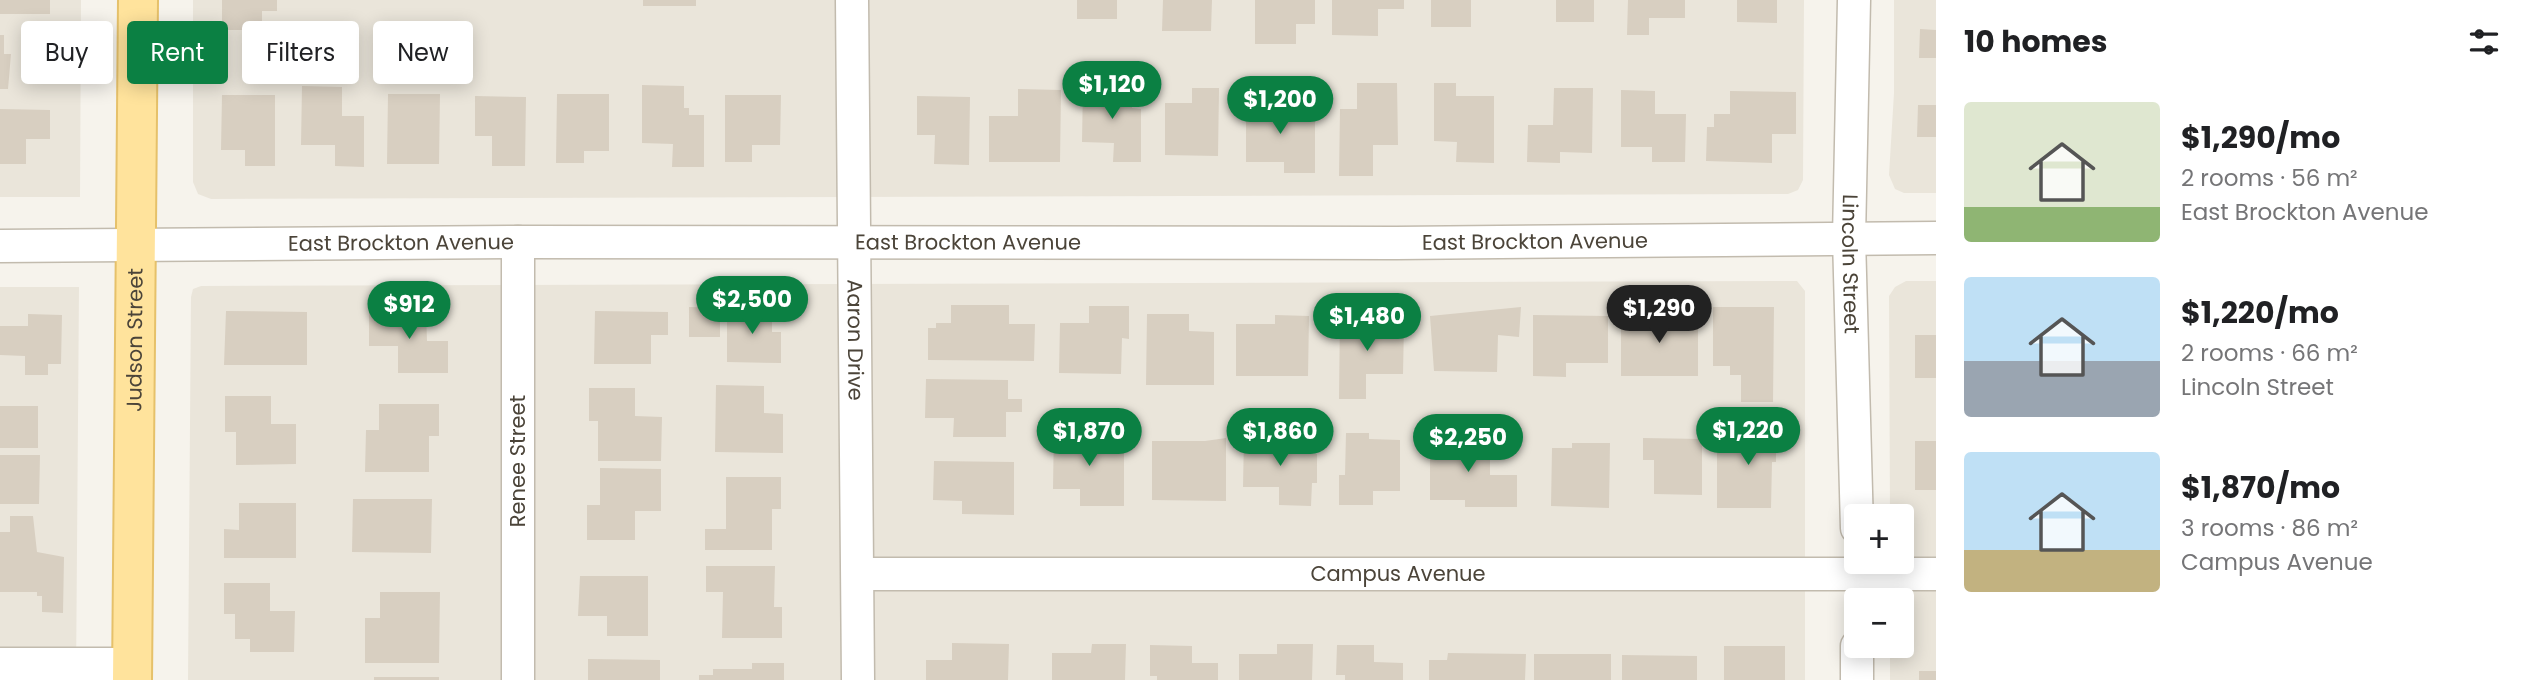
<!DOCTYPE html>
<meta charset="utf-8">
<style>
body{margin:0;font-family:Poppins,sans-serif;background:#f2f2f2;color:#202124;height:100vh;display:flex;flex-direction:column;font-size:26px;white-space:nowrap}
*{box-sizing:border-box;margin:0}
p{font-size:23px;color:#757577}
.icon{flex:none;width:38px;height:38px;fill:none;stroke:currentColor;stroke-width:2;stroke-linecap:round;stroke-linejoin:round}
.map{position:relative;flex:1;overflow:hidden}
.side{display:flex;flex-direction:column;background:#fff;width:595px}
.side>*{flex:none}
.top-card{position:absolute;left:21px;top:21px;width:665px;height:63px;display:flex;gap:14px}
.tools{position:absolute;left:1844px;top:504px;display:grid;gap:14px}
.tools a{display:grid;place-items:center;width:70px;height:70px;border-radius:7px;background:#fff;box-shadow:0 4px 18px #0003;font-size:35px}
.price{position:absolute;translate:-50% -60px;padding:0 16px;border-radius:24px;background:#0b8043;color:#fff;font-size:23px;line-height:46px;filter:drop-shadow(0 2px 4px #0008)}
.price::after{content:'';position:absolute;left:50%;top:42px;width:21px;height:16px;margin-left:-10px;background:inherit;clip-path:polygon(0 0,100% 0,50% 100%)}
.price.active{background:#222;color:#fff}
ul{padding:0;list-style:none}
li{display:flex;align-items:center;gap:21px;height:175px;padding:0 28px}
li span{display:grid;place-items:center;flex:none;width:196px;height:140px;border-radius:7px;color:#555}
li>.icon{margin-inline-start:auto}
span .icon{width:84px;height:84px;fill:#fffc;stroke-width:1}
li b{font-size:30px}
h2{display:flex;justify-content:space-between;align-items:center;height:84px;padding:0 28px;font-size:30px}
.pill{padding:0 24px;border-radius:7px;background:#fff;box-shadow:0 4px 18px #0003;font-size:24px;line-height:63px}
.pill.active{background:#0b8043;color:#fff}
main{display:flex;flex:1;min-height:0}
.map>svg:first-child{display:block}
.residential{fill:#eae5da}
.building{fill:#d8cfc1}
.lines{fill:none;stroke-linecap:round;stroke-linejoin:round}
.minor-casing{stroke:#c2bbae;stroke-width:35}
.major-casing{stroke:#e6c16a;stroke-width:42}
.minor{stroke:#fff;stroke-width:32}
.major{stroke:#ffe39c;stroke-width:38}
.labels{text-anchor:middle;stroke-width:5;stroke-linejoin:round;paint-order:stroke}
.street-label{font-size:21px;fill:#4b4439;stroke:#fff}
</style>
<main>
<div class="map">
<svg width="1936" height="680" viewBox="0 0 1936 680">
<rect width="100%" height="100%" fill="#f6f3ec"/>
<!-- residential -->
<path class="residential" d="M0,0h81l-1,197h-80z
M193,0h1611l-1,180 -5,10 -10,4 -1577,5 -13,-5 -5,-12z
M1894,0h42v193h-32l-9,-4 -6,-14 5,-82z
M1797,281l8,10v389h-1617l3,-383 2,-8 8,-3z
M1906,281h30v399h-46v-34h12v-46h-12v-38h12v-46h-12l-1,-220 6,-9z
M0,287h79l-3,393h-76z"/>
<!-- building -->
<path class="building" d="M0,0h50v14h-50z
M222,0h55v11h-15v19h-40z
M643,0h53v6h-53z
M1077,0h40v19h-40z
M1163,0h49l-1,31h-49z
M1255,0h60v24h-19v20h-41z
M1332,0h72v9h-26v27l-46,-1z
M1431,0h40v27h-40z
M1556,0h38v22h-38z
M1628,0h57v18h-36v17h-22z
M1737,0h40v23l-40,-1z
M1920,29l16,1v28h-17z
M0,35h4v19h7l-3,35h-8z
M22,39l30,1v30l-30,-1z
M211,52h13v16h-13z
M1357,83h40l1,62h-25v31h-34l1,-67h17z
M1434,83h22v13h38v67l-38,-1 1,-20 -23,-1z
M1083,84h38v17h11v7l9,1v53h-28l1,-19 -32,-1z
M642,85l42,1v22h5v7h15v52h-32l1,-23 -31,-1z
M302,86l40,1v29h22v51l-29,-1v-21h-34z
M1192,88h27l-1,68 -53,-1v-52h27z
M1554,88h39l-1,65 -32,-1v11l-33,-1 1,-37h25z
M1018,89l43,1 -1,72h-71v-46h29z
M1621,90l34,1v23h31l-1,48h-33v-15h-31z
M1730,91l66,1v42h-24v29l-66,-2 1,-34h7v-13h16z
M388,94h52l-1,70h-52z
M557,94h52v57h-25v12h-28z
M222,95h53v71h-30v-16h-24z
M725,95h56l-1,50h-28v17h-27z
M475,96l51,1 -1,69h-33v-30h-17z
M917,96l53,1 -1,68 -35,-1 1,-29h-18z
M1246,101h44v12h25v60h-31v-11h-38z
M1918,105h18v32h-19z
M0,109l50,1v29h-24v25h-26z
M951,305h58v19h26l-1,37 -106,-1v-32h8v-5h15z
M1089,306h40v33l-7,-1 -1,36 -62,-1 1,-50h29z
M689,307l31,1v29h-31z
M727,307l45,1v24h9v31l-54,-1z
M1521,307l-2,30 -21,-2 -1,37 -63,-1 -4,-55z
M1713,307h61l-1,95h-32v-27h-11v-9h-17z
M369,310l57,1 1,30h21v32h-50v-27h-29z
M226,311l81,1v53h-83z
M595,311l73,1v23h-17v29h-57z
M28,314l34,1 -1,49h-13v11h-23v-19l-25,-1v-29h28z
M1147,314h42v17l25,1v53h-68z
M1340,314h31v10l33,1 -1,49h-37v25h-27z
M1621,314l77,1v61h-77z
M1275,315l34,1 -1,60h-72v-52h39z
M1533,315l75,1v47h-42v14l-33,-1z
M1915,335h21v43h-21z
M926,379l82,1v19h14v13h-16v25h-53l1,-19h-29z
M716,385l48,1v27l19,1v39l-68,-1z
M589,388h46v28l27,1 -1,44h-63v-40h-9z
M225,396h46v28h25v40l-60,1v-33h-11z
M379,404h60v32h-10v36h-64l1,-42h13z
M0,406h38v42h-38z
M1744,412h28v32h4v18h-4l-1,46h-54v-58l27,1z
M1054,424h20v14l41,1v11h9v56h-44v-17h-27z
M1346,433h23v6l31,1v51h-27v14h-34v-30h6z
M1430,435h39v6h21v34h27v32h-52v-7h-35z
M1244,436h57v18h16v29h-5l-1,23 -32,-1v-18h-36z
M1226,438v63l-74,-1v-59h53z
M1643,438l59,1v56l-48,-1v-34h-11z
M1915,441h21v49h-21z
M1572,443h38l-1,65 -58,-2 1,-58h20z
M0,455h40l-1,49h-39z
M934,461l80,1v53l-52,-1v-13l-29,-1z
M600,468l61,1v42h-26v29h-48v-35h13z
M726,477h55v32h-9v41h-67v-21h21z
M353,499h79l-1,54 -79,-1z
M239,503h57v55h-72v-29l15,1z
M10,516h23l4,36 27,5 -1,56 -21,-1v-16h-5v-4h-37v-60h10z
M706,566h69l-1,41h8v31h-60l1,-46h-17z
M580,576h68v60h-41v-20h-29z
M224,583h46v28h25l-1,41h-44v-13h-15v-25h-11z
M380,592h60l-1,71h-74v-45h15z
M952,643l57,1 -1,36h-82v-20h26z
M1092,644h34l-1,36h-73v-27h39z
M1277,644h36l-1,36h-73v-26h38z
M1150,645l42,1v17h26v17h-61v-4h-7z
M1337,645h37v17l29,1v17h-58v-5h-9z
M1724,646h61v34h-61z
M1448,653l78,1 -1,26h-96v-20h18z
M1534,654h77v26h-77z
M1622,655l75,1v24h-75z
M588,659l72,1v20h-72z
M752,663h32v17h-85v-5h14v-6h39z
M1919,671h17v9h-17z
M374,677h65v3h-65z"/>
<g class="lines">
<defs>
<g id="minor">
<path id="s1" d="M852,0l6,680"/>
<path id="s2" d="M1854,0l-5,238 8,290"/>
<path d="M518,242v438"/>
<path id="s3" d="M0,246l518,-4 878,1 540,-5"/>
<path id="s4" d="M859,574h1077"/>
<path d="M0,664h132"/>
<path d="M1857,680v-34"/>
</g>
<g id="major">
<path id="s5" d="M132,680l6,-680"/>
</g>
</defs>
<!-- minor casing -->
<use href="#minor" class="minor-casing"/>
<!-- major casing -->
<use href="#major" class="major-casing"/>
<!-- minor -->
<use href="#minor" class="minor"/>
<!-- major -->
<use href="#major" class="major"/>
</g>
<g class="labels">
<!-- street labels -->
<g class="street-label">
<text dy="7" stroke="none"><textPath href="#s3" startOffset="1535">East Brockton Avenue</textPath></text>
<text dy="7" stroke="none"><textPath href="#s3" startOffset="401">East Brockton Avenue</textPath></text>
<text dy="7" stroke="none"><textPath href="#s3" startOffset="968">East Brockton Avenue</textPath></text>
<text dy="7" stroke="none"><textPath href="#s2" startOffset="264">Lincoln Street</textPath></text>
<text dy="7" stroke="none"><textPath href="#s5" startOffset="340">Judson Street</textPath></text>
<text dy="7" stroke="none"><textPath href="#s1" startOffset="340">Aaron Drive</textPath></text>
<text transform="translate(518 461) rotate(-90)" y="7">Renee Street</text>
<text dy="7" stroke="none"><textPath href="#s4" startOffset="539">Campus Avenue</textPath></text>
</g>
</g>
</svg>
<div class="tools">
<a>+</a>
<a>−</a>
</div>
<b class="price" style="left:1112px;top:121px">$1,120</b>
<b class="price" style="left:1280px;top:136px">$1,200</b>
<b class="price" style="left:752px;top:336px">$2,500</b>
<b class="price" style="left:409px;top:341px">$912</b>
<b class="price active" style="left:1659px;top:345px">$1,290</b>
<b class="price" style="left:1367px;top:353px">$1,480</b>
<b class="price" style="left:1748px;top:467px">$1,220</b>
<b class="price" style="left:1089px;top:468px">$1,870</b>
<b class="price" style="left:1280px;top:468px">$1,860</b>
<b class="price" style="left:1468px;top:474px">$2,250</b>
<div class="top-card">
<a class="pill">Buy</a>
<a class="pill active">Rent</a>
<a class="pill">Filters</a>
<a class="pill">New</a>
</div>
</div>
<section class="side">
<h2>10 homes<svg class="icon" aria-label="filters" viewBox="0 0 24 24"><path d="M4 7h16M4 17h16"/><circle cx="9" cy="7" r="2"/><circle cx="15" cy="17" r="2"/></svg></h2>
<ul>
<li><span style="background:linear-gradient(#dfe7d0 75%,#8fb573 0)"><svg class="icon" aria-label="home" viewBox="0 0 24 24"><path d="M3 11l9-7 9 7M6 9v11h12V9"/></svg></span><div><b>$1,290/mo</b><p>2 rooms · 56 m²</p><p>East Brockton Avenue</p></div></li>
<li><span style="background:linear-gradient(#bfe0f5 60%,#9aa5b1 0)"><svg class="icon" aria-label="home" viewBox="0 0 24 24"><path d="M3 11l9-7 9 7M6 9v11h12V9"/></svg></span><div><b>$1,220/mo</b><p>2 rooms · 66 m²</p><p>Lincoln Street</p></div></li>
<li><span style="background:linear-gradient(#bfe0f5 70%,#c2b280 0)"><svg class="icon" aria-label="home" viewBox="0 0 24 24"><path d="M3 11l9-7 9 7M6 9v11h12V9"/></svg></span><div><b>$1,870/mo</b><p>3 rooms · 86 m²</p><p>Campus Avenue</p></div></li>
</ul>
</section>
</main>
